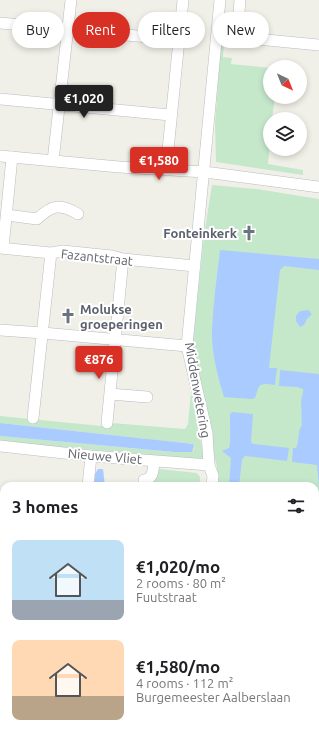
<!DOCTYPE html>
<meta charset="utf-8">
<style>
body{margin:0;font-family:Ubuntu,sans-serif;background:#f6f6f6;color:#202124;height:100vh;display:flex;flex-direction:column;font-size:15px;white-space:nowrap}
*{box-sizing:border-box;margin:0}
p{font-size:13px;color:#757577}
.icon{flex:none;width:22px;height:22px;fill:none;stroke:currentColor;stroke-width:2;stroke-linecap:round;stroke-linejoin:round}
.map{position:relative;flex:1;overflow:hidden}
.details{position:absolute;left:0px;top:482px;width:319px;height:256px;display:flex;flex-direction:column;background:#fff;border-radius:12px 12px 0 0;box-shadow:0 2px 6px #0003}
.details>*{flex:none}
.guide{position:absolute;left:12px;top:12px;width:295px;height:36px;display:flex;gap:8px}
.needle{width:26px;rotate:137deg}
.buttons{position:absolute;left:263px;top:60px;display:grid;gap:8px}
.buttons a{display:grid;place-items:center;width:44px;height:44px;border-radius:50%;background:#fff;box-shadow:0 2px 6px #0003;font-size:20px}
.price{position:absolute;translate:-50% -34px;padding:0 9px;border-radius:4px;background:#d93025;color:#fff;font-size:13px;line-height:26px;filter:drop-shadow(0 1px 2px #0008)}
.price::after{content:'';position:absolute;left:50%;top:24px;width:12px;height:9px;margin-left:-6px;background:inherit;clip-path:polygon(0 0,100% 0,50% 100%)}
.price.selected{background:#222;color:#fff}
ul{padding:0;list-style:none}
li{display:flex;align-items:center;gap:12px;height:100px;padding:0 12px}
li span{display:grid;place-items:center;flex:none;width:112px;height:80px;border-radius:8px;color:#555}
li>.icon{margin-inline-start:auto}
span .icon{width:48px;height:48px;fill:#fffc;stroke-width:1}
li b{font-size:17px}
h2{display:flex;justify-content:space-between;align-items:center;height:48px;padding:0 12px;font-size:17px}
.tag{padding:0 14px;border-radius:18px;background:#fff;box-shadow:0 2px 6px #0003;font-size:14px;line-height:36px}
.tag.selected{background:#d93025;color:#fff}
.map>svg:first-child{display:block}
.green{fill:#c5e8cb}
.water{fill:#aacbff}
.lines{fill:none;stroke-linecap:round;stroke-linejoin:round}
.minor-casing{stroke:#babbc1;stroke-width:12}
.minor{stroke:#fff;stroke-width:11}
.labels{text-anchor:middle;stroke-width:4;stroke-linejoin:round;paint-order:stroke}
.worship-label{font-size:13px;font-weight:bold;fill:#5b616d;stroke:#fff;text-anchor:end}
.street-label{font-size:13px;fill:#5f6168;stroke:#fff}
</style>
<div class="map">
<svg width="319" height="738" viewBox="0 0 319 738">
<rect width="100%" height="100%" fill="#f1f0e8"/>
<!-- green -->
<path class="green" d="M221,42h3l-1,15 9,1 -1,6 39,4v29h5l-3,22h-2v23l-2,22 35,6v5l-87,-13 -1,-38z
M212,185l45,4 62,10v539h-128v-4h124v-248h-99l1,-18 -12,-55 -12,-70 11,-108z
M191,392l12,61v4l-3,2 -200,-17v-6l174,16h18c3,-3 3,-5 1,-8l-193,-21v-7l112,11v-4l73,6 3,-5z
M159,469l38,4 3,4v9h-49c2,-5 7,-11 8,-17z"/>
<!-- water -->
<path class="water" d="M220,250l99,9v11l-35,-4 -4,4 -11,97 1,1h7l-2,17c-17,-2 -15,-2 -20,13l-3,1 -28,-2c-6,-20 -13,-45 -12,-67 1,-26 5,-53 8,-80z
M308,310l4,4 -5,5 -3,6 -4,2 -4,-6v-5l4,-5z
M280,370l39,4v113l-2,-22 -25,-3 1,-14h3c4,-8 1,-17 6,-23 -1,-8 0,-15 -1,-23 0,-4 3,-8 2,-13l-6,-2 -18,-1z
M232,412l21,2 -2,28 2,2 36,4 -2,13 -42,-5 -3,4 -3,26h-10l2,-28 -9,-7 7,-3c2,-4 1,-27 1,-34z
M0,423l185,20 8,1 1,3 -2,5h-18l-174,-16z
M98,469h5l2,17h-11l1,-12z
M316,498h3v113l-4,43v-155z
M202,734h26l3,4h-29z
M260,734h40v4h-42z"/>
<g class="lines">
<defs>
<path id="minor" d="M240,0l-3,37 82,8
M0,23l179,17
M217,34l20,3
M0,99l170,16
M0,156l119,11 86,5 114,15
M53,161l18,-161
M166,170l17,-170
M7,215l30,4c15,-14 23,-16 41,-5
M0,248l51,5 12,-2 49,5 11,3 72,7
M3,248l9,-91
M0,330l43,3 144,13
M110,394l37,3
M33,418l18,-165
M107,423l16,-164
M0,446l91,10 118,9
M144,480c10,-1 9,-11 10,-19
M88,486l3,-30
M212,486l1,-10 -4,-11 -2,-32 -20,-87 33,-346
M0,496l4,1
M0,547h4
M0,633h4
M0,685h4
M0,735l41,3
M62,738l1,-4
M186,738v-4"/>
</defs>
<!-- minor casing -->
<use href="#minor" class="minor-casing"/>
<!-- minor -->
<use href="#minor" class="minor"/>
</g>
<!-- icons -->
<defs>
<symbol id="church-bare" viewBox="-9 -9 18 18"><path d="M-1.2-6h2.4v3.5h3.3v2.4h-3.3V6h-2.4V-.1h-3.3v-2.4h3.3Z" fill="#6b7280" stroke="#fff" stroke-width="2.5" paint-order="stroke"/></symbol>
</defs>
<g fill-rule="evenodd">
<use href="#church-bare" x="238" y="222" width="22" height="22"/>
<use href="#church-bare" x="57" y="305" width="22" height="22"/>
</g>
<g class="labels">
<!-- worship labels -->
<g class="worship-label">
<text x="237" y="238">Fonteinkerk</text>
<text x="80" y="314" text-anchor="start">Molukse<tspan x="80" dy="15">groeperingen</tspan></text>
</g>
<!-- street labels -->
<g class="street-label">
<text transform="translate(97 257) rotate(6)" y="5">Fazantstraat</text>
<text transform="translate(198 390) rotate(80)" y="5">Middenwetering</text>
<text transform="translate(105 456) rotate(5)" y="5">Nieuwe Vliet</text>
</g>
</g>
</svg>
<div class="buttons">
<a><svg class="needle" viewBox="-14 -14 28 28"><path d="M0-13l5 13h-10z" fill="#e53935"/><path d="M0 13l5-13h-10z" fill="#757577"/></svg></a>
<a><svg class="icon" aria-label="layers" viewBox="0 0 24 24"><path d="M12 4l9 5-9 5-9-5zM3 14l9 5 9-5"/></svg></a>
</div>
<b class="price selected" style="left:84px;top:119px">€1,020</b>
<b class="price" style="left:159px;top:181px">€1,580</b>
<b class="price" style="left:99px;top:380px">€876</b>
<div class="guide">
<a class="tag">Buy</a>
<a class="tag selected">Rent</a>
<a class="tag">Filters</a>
<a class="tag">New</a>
</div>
<section class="details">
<h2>3 homes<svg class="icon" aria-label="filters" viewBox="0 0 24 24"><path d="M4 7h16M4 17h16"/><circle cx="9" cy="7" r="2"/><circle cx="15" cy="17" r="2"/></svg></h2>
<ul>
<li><span style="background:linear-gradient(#bfe0f5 75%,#9aa5b1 0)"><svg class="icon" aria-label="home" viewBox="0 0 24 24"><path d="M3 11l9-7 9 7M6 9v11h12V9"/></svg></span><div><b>€1,020/mo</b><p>2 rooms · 80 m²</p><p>Fuutstraat</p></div></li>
<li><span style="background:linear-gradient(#ffd9b3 70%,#b9a48a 0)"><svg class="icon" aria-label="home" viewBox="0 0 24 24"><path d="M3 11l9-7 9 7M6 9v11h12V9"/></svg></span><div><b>€1,580/mo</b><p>4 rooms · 112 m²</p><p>Burgemeester Aalberslaan</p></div></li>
</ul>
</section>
</div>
